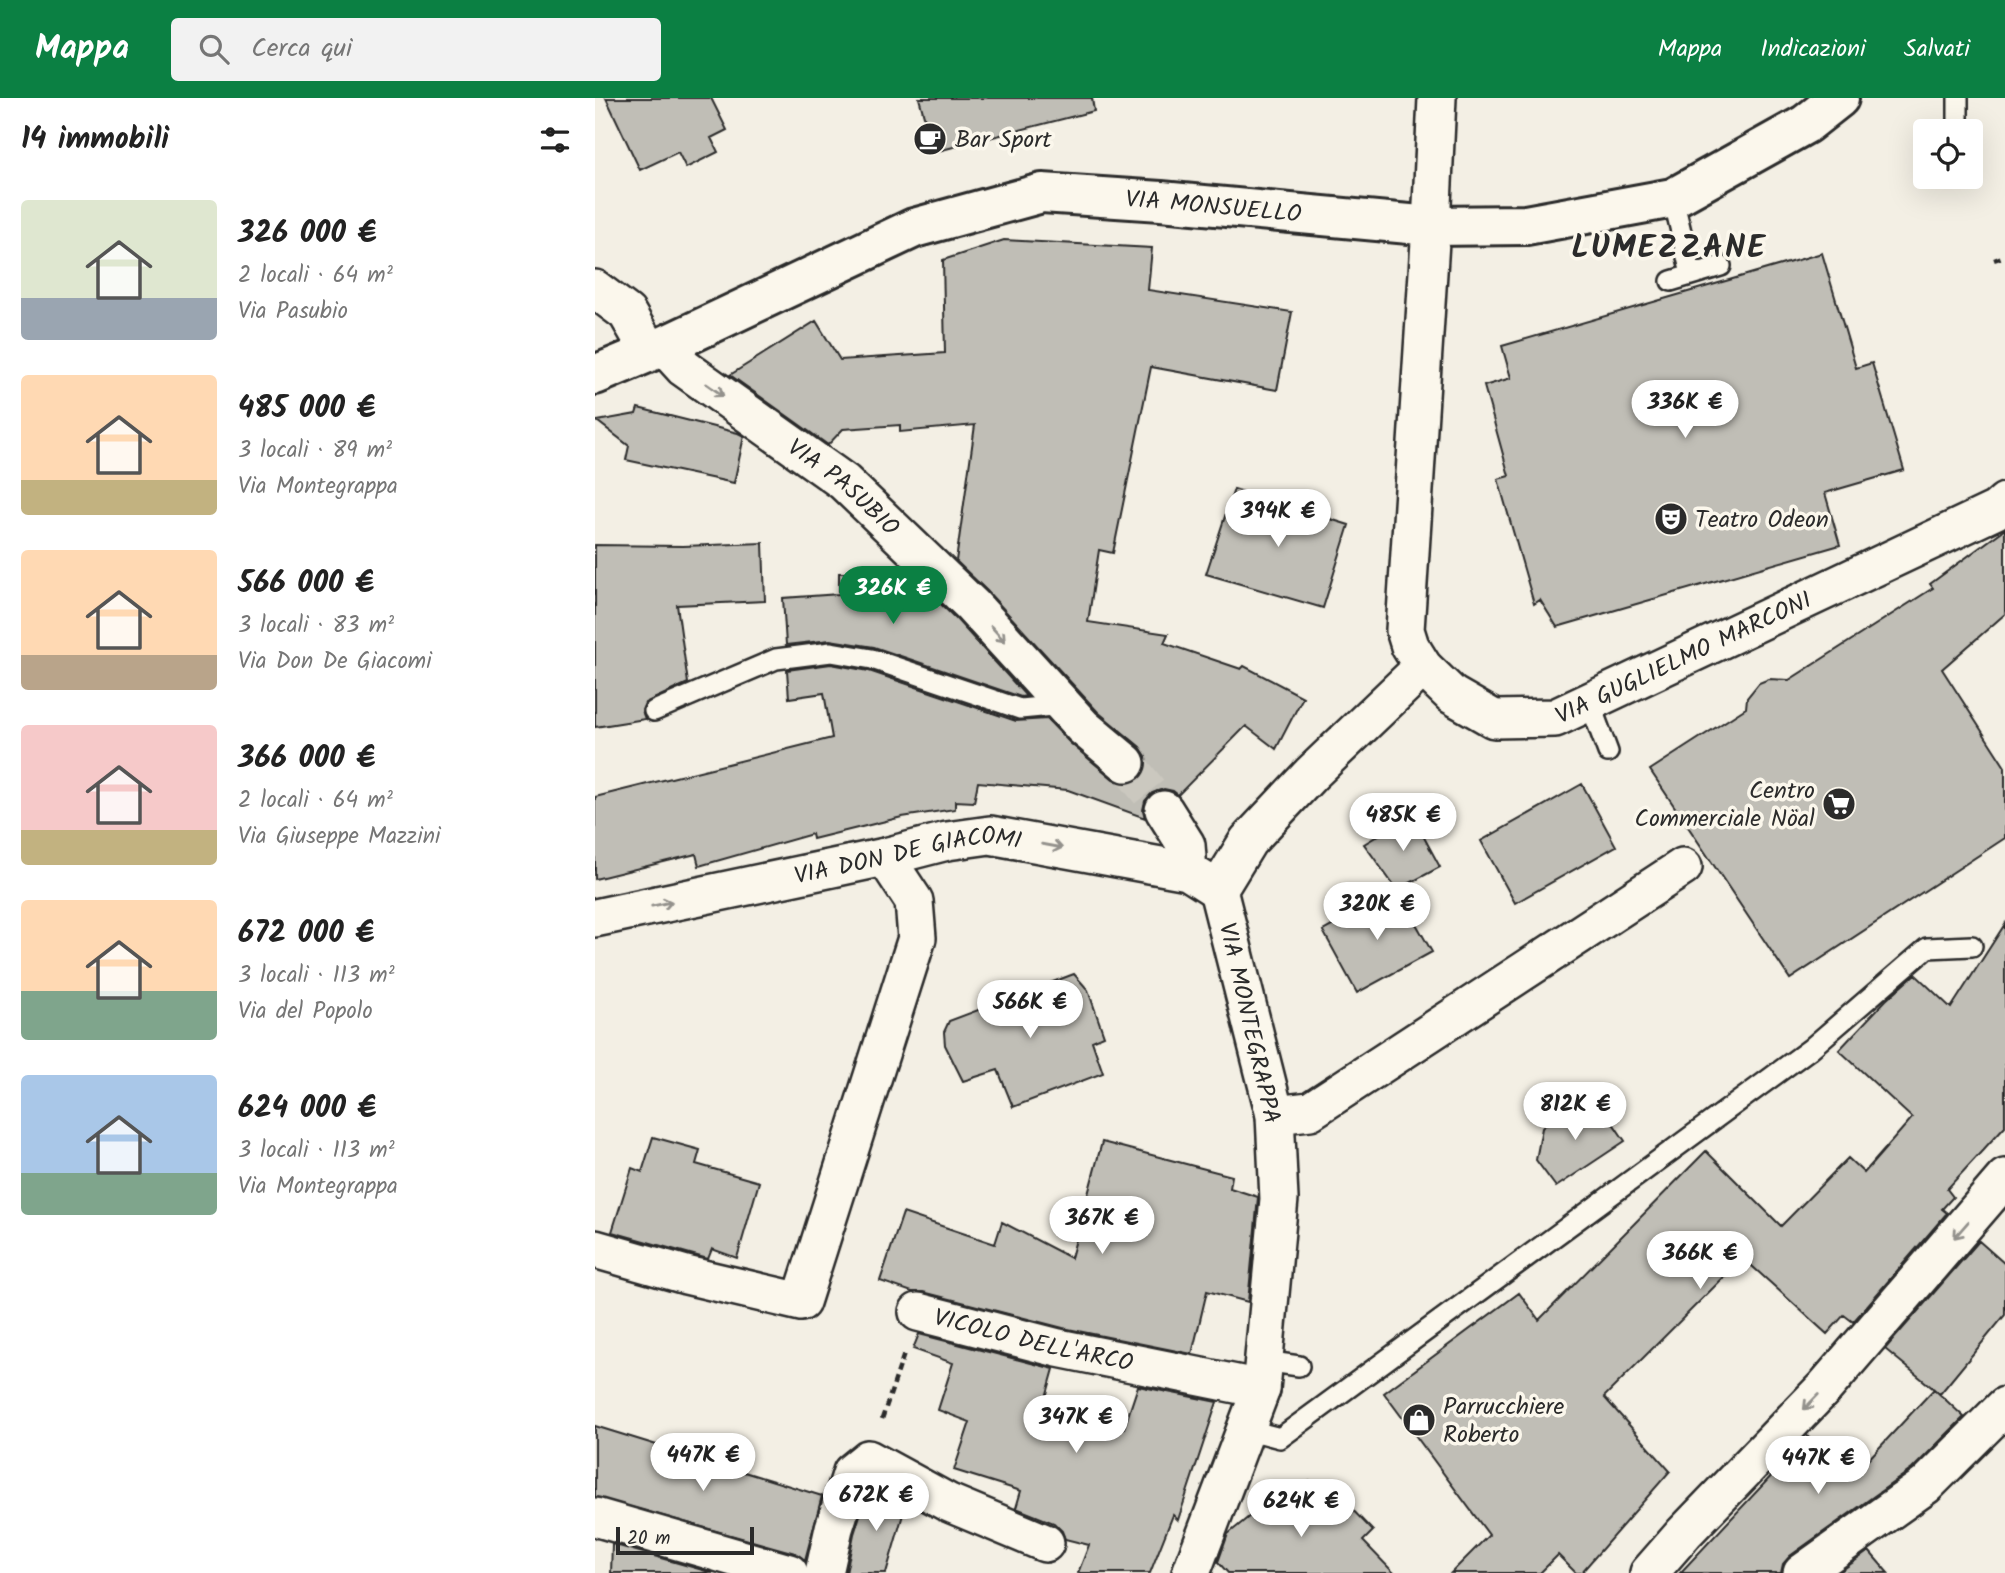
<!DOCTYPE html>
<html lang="it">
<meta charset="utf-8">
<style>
body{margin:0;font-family:Kalam,sans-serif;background:#f2f2f2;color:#222;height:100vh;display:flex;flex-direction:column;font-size:26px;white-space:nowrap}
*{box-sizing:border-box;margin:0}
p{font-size:23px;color:#767676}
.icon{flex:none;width:38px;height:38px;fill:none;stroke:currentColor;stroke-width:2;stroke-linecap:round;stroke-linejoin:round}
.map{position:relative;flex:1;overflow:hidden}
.sheet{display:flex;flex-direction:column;background:#fff;width:595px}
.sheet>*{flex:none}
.buttons{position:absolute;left:1318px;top:21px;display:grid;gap:14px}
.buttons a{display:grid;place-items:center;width:70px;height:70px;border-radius:7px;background:#fff;box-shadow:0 7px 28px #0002;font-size:35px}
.scale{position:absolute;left:21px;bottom:18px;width:138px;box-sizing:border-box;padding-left:7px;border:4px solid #2b2b2b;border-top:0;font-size:19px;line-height:24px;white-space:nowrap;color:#2b2b2b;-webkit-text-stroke:5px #fbf7ec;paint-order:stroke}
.price{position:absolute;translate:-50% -60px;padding:0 16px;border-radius:24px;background:#fff;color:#222;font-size:23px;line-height:46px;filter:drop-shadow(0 2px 4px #0008)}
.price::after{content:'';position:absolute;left:50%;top:42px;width:21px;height:16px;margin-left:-10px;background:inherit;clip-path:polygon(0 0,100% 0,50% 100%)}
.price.on{background:#0b8043;color:#fff}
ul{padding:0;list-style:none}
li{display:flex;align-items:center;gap:21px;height:175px;padding:0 21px}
li span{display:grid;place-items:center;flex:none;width:196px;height:140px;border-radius:7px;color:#555}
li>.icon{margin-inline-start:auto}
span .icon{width:84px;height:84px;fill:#fffc;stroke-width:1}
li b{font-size:30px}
h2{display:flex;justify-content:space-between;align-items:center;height:84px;padding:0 21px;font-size:30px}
header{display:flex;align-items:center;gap:42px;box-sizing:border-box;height:98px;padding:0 35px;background:#0b8043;color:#fff}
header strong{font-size:33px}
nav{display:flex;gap:38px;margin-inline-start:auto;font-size:24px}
.search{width:490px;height:63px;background:#f2f2f2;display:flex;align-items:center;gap:18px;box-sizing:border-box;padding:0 24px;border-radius:7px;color:#767676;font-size:26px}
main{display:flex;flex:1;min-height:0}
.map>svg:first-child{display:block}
.building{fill:#c0beb6;stroke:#2b2b2b;stroke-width:2}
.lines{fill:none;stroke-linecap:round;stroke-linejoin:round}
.street-tunnel{stroke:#cbc8bf;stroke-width:37;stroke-dasharray:37 18;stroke-linecap:butt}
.lane-casing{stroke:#2b2b2b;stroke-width:24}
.street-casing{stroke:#2b2b2b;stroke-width:42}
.secondary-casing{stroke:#2b2b2b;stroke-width:44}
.path{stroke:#2b2b2b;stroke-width:4.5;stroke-dasharray:7 5;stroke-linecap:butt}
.lane{stroke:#fbf7ec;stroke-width:19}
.street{stroke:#fbf7ec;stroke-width:37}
.secondary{stroke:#fbf7ec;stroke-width:38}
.oneway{stroke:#93918c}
.labels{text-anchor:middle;stroke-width:7;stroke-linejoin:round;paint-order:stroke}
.poi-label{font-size:24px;fill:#2b2b2b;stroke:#fbf7ec;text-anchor:start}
.street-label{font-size:24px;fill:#2b2b2b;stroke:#fbf7ec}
.district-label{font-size:32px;font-weight:bold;letter-spacing:2px;fill:#2b2b2b;stroke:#fbf7ec}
</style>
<header>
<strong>Mappa</strong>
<div class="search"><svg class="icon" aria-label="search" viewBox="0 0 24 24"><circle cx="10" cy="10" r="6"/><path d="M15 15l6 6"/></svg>Cerca qui</div>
<nav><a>Mappa</a><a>Indicazioni</a><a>Salvati</a></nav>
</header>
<main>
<section class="sheet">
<h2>14 immobili<svg class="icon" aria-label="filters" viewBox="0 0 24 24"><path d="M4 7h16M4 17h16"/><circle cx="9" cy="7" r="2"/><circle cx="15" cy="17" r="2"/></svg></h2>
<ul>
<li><span style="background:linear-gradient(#dfe7d0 70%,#9aa5b1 0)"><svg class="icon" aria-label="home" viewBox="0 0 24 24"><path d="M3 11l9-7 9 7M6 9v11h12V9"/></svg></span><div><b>326 000 €</b><p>2 locali · 64 m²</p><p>Via Pasubio</p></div></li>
<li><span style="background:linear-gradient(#ffd9b3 75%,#c2b280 0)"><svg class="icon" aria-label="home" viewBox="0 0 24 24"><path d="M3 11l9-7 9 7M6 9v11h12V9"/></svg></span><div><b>485 000 €</b><p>3 locali · 89 m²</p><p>Via Montegrappa</p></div></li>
<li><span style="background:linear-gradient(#ffd9b3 75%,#b9a48a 0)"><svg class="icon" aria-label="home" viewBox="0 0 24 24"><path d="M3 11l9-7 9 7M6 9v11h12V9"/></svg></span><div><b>566 000 €</b><p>3 locali · 83 m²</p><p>Via Don De Giacomi</p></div></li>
<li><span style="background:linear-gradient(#f6c9c9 75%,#c2b280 0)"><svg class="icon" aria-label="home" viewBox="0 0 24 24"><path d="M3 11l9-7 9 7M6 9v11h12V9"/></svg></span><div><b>366 000 €</b><p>2 locali · 64 m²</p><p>Via Giuseppe Mazzini</p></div></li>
<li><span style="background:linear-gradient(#ffd9b3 65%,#7fa58c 0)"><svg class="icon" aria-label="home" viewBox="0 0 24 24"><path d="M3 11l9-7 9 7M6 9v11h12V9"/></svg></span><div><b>672 000 €</b><p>3 locali · 113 m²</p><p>Via del Popolo</p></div></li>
<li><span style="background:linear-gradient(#a9c7e8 70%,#7fa58c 0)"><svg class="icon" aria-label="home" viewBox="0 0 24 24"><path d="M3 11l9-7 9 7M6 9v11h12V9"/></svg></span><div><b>624 000 €</b><p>3 locali · 113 m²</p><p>Via Montegrappa</p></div></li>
</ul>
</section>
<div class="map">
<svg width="1410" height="1475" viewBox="0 0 1410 1475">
<rect width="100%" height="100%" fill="#f3efe4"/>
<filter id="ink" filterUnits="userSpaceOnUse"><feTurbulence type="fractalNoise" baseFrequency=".0143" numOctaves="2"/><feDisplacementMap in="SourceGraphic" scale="14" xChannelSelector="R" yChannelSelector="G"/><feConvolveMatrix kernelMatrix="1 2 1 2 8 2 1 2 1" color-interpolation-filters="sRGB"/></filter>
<g filter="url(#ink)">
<!-- building -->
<path class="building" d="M11,0h105l16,32 -16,8 7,14 -32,16 -8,-16 -38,18z
M324,0h173l2,13 -160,41z
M409,142l148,8 -4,42 144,22 -15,78 -126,-23 -38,186 -14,-3 -11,72 80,12 -4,9 77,26 3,-3 59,31 -27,52 -30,-23 -68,69 -5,-4 -9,-2 -12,4 -7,8 -2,9 2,8 -77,-28 -90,-8 -4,20 -19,-1v8l-53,8 -89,22 -1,-5 -113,32 -3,-12 -101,25v-82l237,-59 -8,-45 -35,5 -2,-28 44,-6 38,7 147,50 31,-2 23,24 43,36 10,5 10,-1 9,-7 5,-10 -1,-10 -6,-9 -42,-35 -111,-121 -31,-30 19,-136 -75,7v-7l-57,4 -15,16 -98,-70 86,-54 24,39 105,-7 -2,-93z
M1227,155l34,115 16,-5 32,107 -79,23 15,52 -283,82 -17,-27 -6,4 -36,-125 11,-3 -25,-90 27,-8 -9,-32z
M43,310l100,25 6,3 -10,47 -108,-23 3,-14 -32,-25 39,-7z
M639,391l115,36 -26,83 -117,-34z
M1410,431v85l-63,55 63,98v71l-215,141 -140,-209 96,-62 1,-10 12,-15 10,-4 20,1 144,-92 -3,-4z
M168,445l2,58 -88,4 11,78 -43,20 -3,7 3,9 -50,8v-182l88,1z
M244,475h47l29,6 42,41 69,76 -5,1 -147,-50 -44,-7 -44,5 -3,-47 56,-4z
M987,686l34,62 -101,57 -34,-62z
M817,717l28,52 -43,23 -33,-46z
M802,792l35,62 -75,41 -34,-62z
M1410,826v202l-58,63 6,8 -11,12 5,4 -94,109 -9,-7 -17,19 -84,-76 -139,139 66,74 -89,102h-5l-18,-18 -18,18h-89l38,-38 -105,-142 135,-100 20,27 167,-169 75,75 67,-68 16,15 48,-55 -73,-68 47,-50 29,-26 36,34z
M479,876l14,16 16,46 -12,5 11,32 -90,34 -15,-37 -35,11 -18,-36 -1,-13 5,-11z
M984,1006l11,1 18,11 17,25 -69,46 -20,-27 6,-32 16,-16z
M58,1039l47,13 -4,14 63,18 -22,76 -25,-9 -4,10 -96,-27 20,-64 10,4z
M507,1044l130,34 -2,12 28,9 -10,105 -41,-11 -15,63 -129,-26 -140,-36h-11l-32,-11 23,-68 92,31 7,-22 69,36z
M1384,1143l26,23v51l-65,79 -55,-45z
M324,1236l135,35 -11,39 81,20 14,-42 79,16 -39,118 -5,-5 -23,58h-72l11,-28 -24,-6 -3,-8 -8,-8 -38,-15 5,-17 -67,-21 16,-48 -32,-12 15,-47 -40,-14z
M1339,1291l30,28 -52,52 -122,87 -7,8 -2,9h-101l128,-136 43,41z
M0,1328l227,70 -17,64 -10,-7 -200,-56z
M715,1383l26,31 9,-10 28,29 -10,10 31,32h-166l-10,-11 10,-28 56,-46 7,9z
M275,1386l36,20 -20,69h-40l8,-39z
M17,1446l101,29h-102z
M1274,1453l19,22h-50z"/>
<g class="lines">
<!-- street-tunnel -->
<path class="street-tunnel" d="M531,665l38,47"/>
<defs>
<path id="lane" d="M1363,33v-33
M1078,100l18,76
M1076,183l50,-15
M994,603l19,51
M59,613l122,-52 55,-7 41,7 148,50 43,-4
M669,1263l35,5
M651,1331l34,9 530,-389 117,-101 45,-2"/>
<g id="street">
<path id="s1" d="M842,0l-6,128 -26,404 5,16 13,21 29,28 42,24 61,-1 441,-208 9,-8"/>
<path d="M0,191l32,24 22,38"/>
<path id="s2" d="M69,248l20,22 160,114 128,123 111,122 43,36"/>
<path d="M569,712l22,35 2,26"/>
<path id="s3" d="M0,820l290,-61 62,-16 43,-6 198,36 30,19"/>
<path d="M680,1017l35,-4 373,-244"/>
<path d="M0,1151l91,26 115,27 116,-364 -3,-37 -29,-44"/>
<path id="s4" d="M323,1214l140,36 203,41"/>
<path d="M0,1419l194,56"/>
<path d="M229,1475l10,-45 18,-56 16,-13 79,43 98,41"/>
<path d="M596,1475l70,-184 18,-190 -4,-84 -57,-225 30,-49 63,-67 112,-107"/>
<path d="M1054,1475l35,-40 141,-146 180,-209"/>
<path d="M1207,1475l124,-88 79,-79"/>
</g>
<g id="secondary">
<path id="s5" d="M0,277l69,-29 250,-118 128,-35 119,8 270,25 95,-1 147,-27 133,-74 33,-26"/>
</g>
</defs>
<!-- lane casing -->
<use href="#lane" class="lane-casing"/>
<!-- street casing -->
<use href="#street" class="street-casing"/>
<!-- secondary casing -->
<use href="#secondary" class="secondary-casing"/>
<!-- path -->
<path class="path" d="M1399,162l11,-4
M287,1321l23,-68"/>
<!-- lane -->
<use href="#lane" class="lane"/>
<!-- street -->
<use href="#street" class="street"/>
<!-- secondary -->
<use href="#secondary" class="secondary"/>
</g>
<!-- one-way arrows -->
<defs><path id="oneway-shaft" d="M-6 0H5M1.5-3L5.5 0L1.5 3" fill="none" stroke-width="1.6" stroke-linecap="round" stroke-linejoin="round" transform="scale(1.75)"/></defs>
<g class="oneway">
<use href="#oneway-shaft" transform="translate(120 292) rotate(35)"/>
<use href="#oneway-shaft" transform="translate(403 536) rotate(48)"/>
<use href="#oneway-shaft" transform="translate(457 748) rotate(10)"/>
<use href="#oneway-shaft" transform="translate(67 806) rotate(-12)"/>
<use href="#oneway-shaft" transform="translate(1366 1132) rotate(131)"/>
<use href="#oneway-shaft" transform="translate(1216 1304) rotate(134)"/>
</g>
</g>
<!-- icons -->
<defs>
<symbol id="cafe-disc" viewBox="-11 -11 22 22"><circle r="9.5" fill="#2b2b2b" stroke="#fbf7ec"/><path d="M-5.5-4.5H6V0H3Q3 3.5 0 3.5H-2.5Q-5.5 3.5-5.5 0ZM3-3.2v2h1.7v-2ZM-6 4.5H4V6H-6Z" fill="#fff"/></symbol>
<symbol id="theatre-disc" viewBox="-11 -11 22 22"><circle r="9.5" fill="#2b2b2b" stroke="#fbf7ec"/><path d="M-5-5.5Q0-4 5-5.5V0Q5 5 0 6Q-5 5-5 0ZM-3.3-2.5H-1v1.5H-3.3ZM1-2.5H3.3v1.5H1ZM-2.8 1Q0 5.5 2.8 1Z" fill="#fff"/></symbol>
<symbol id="supermarket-disc" viewBox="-11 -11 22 22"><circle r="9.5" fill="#2b2b2b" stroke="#fbf7ec"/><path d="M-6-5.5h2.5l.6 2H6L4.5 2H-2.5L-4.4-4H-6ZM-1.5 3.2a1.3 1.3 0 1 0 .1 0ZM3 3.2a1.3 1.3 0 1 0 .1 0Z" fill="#fff"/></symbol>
<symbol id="shop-disc" viewBox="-11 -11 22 22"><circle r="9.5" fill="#2b2b2b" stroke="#fbf7ec"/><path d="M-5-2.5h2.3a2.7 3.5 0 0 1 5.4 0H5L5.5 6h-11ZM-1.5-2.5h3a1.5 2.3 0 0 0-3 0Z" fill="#fff"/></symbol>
</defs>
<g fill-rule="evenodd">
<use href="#cafe-disc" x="316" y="22" width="38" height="38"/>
<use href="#theatre-disc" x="1057" y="402" width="38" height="38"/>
<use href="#supermarket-disc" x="1225" y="687" width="38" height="38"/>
<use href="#shop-disc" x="805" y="1303" width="38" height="38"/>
</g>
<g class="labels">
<!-- poi labels -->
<g class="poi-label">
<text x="360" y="49">Bar Sport</text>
<text x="1100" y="429">Teatro Odeon</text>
<text x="1220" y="700" text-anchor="end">Centro<tspan x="1220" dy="28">Commerciale Nöal</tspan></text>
<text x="848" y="1316">Parrucchiere<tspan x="848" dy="28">Roberto</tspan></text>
</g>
<!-- street labels -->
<g class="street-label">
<text dy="8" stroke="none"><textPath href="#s5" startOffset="656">VIA MONSUELLO</textPath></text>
<text dy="8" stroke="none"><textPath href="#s2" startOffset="229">VIA PASUBIO</textPath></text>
<text dy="8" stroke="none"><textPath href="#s1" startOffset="866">VIA GUGLIELMO MARCONI</textPath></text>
<text dy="8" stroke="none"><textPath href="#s3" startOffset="320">VIA DON DE GIACOMI</textPath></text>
<text transform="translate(655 925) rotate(77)" y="8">VIA MONTEGRAPPA</text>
<text dy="8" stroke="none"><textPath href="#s4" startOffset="119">VICOLO DELL'ARCO</textPath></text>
</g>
<!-- district labels -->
<g class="district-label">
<text x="1074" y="159">LUMEZZANE</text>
</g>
</g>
</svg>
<div class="buttons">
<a><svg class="icon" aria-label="locate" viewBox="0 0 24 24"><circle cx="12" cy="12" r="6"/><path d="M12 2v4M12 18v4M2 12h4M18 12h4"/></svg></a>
</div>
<div class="scale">20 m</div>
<b class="price" style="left:1090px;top:342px">336K €</b>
<b class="price" style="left:683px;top:451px">394K €</b>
<b class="price on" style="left:298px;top:528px">326K €</b>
<b class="price" style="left:808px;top:755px">485K €</b>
<b class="price" style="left:782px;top:844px">320K €</b>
<b class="price" style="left:435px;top:942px">566K €</b>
<b class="price" style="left:980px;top:1044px">812K €</b>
<b class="price" style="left:507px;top:1158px">367K €</b>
<b class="price" style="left:1105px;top:1193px">366K €</b>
<b class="price" style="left:481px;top:1357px">347K €</b>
<b class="price" style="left:108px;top:1395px">447K €</b>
<b class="price" style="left:1223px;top:1398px">447K €</b>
<b class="price" style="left:281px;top:1435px">672K €</b>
<b class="price" style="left:706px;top:1441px">624K €</b>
</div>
</main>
